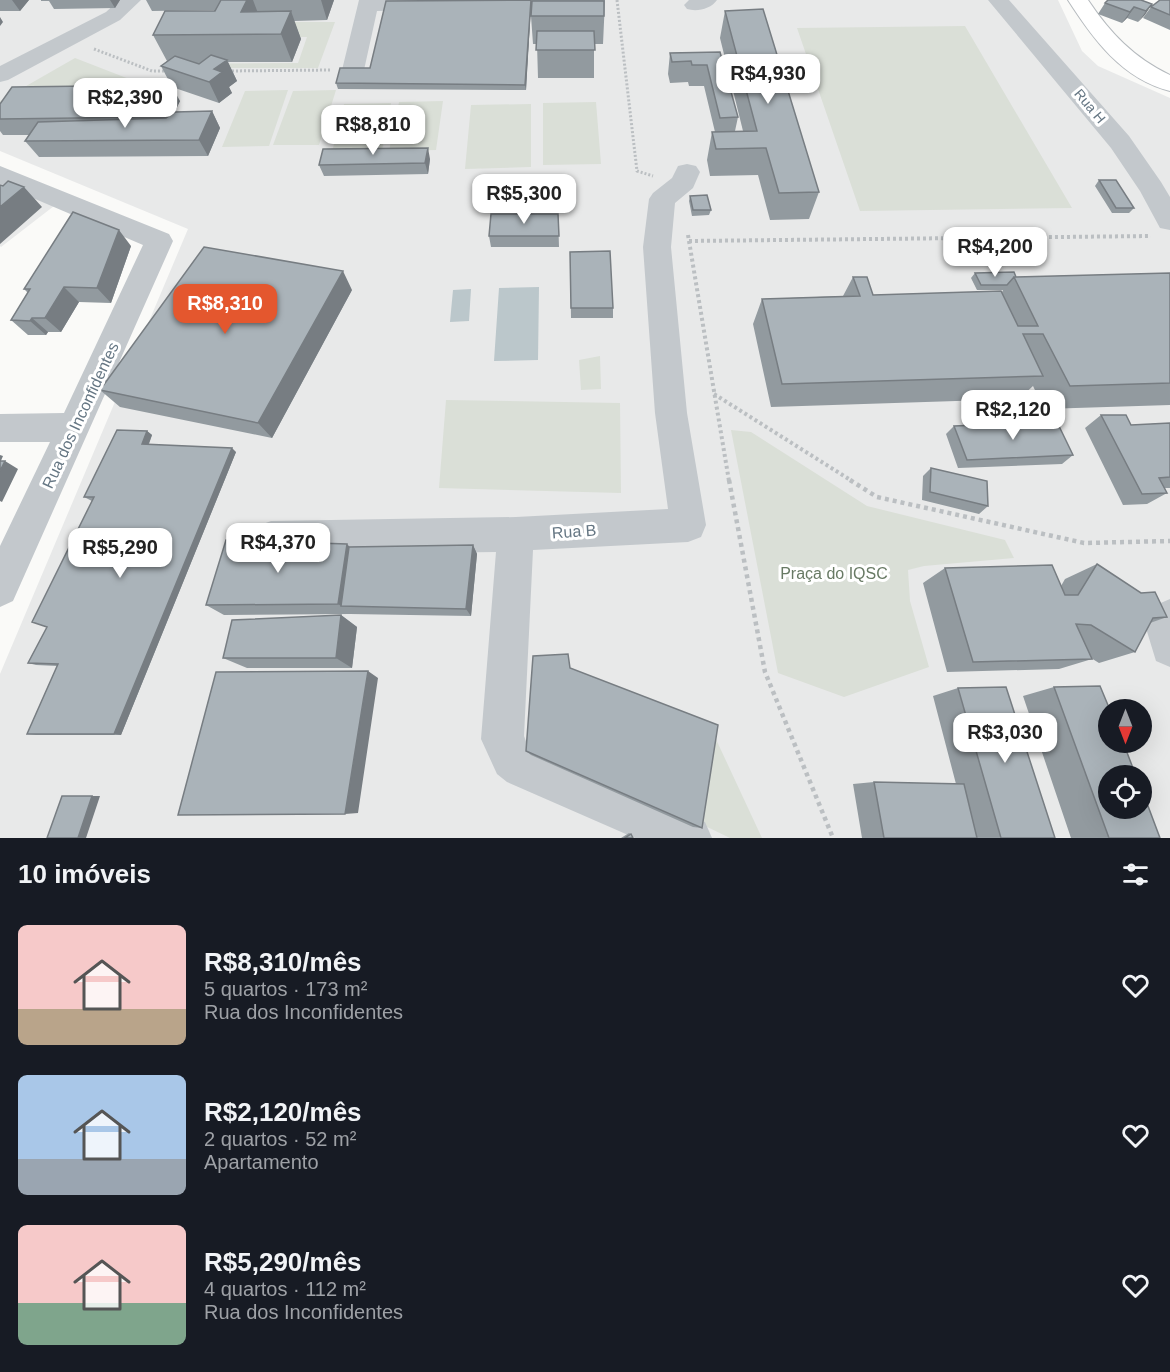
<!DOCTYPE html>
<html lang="pt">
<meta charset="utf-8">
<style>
body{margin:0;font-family:Arial,sans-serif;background:#242831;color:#f1f3f6;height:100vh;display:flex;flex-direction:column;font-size:22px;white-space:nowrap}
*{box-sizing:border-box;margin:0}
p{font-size:20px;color:#9ea1a6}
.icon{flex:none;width:33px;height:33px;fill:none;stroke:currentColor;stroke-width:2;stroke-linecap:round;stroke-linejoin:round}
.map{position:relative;height:838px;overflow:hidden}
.panel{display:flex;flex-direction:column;background:#171b24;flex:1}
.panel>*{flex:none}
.needle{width:39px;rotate:180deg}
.tools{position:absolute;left:1098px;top:699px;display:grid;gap:12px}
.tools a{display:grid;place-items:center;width:54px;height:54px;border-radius:50%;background:#171b24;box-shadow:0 6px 24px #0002;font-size:30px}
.price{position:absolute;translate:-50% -51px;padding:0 14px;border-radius:12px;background:#fff;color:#222;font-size:20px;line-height:39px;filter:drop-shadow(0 2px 3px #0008)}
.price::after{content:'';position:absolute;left:50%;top:36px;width:18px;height:14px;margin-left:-9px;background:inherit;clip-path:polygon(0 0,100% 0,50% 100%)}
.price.active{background:#e4572e;color:#fff}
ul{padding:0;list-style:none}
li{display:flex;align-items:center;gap:18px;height:150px;padding:0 18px}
li span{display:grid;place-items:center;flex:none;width:168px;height:120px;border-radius:9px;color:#555}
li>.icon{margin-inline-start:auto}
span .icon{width:72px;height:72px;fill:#fffc;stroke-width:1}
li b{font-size:26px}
h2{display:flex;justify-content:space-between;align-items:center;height:72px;padding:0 18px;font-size:26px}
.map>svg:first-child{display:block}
.built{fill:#e8e9e9;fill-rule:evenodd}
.green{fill:#dadfd7}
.water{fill:#bbc7cb}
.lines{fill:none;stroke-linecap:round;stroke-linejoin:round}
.major-casing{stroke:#b5babe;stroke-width:2}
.path-far2{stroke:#bbbfc2;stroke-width:3;stroke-dasharray:2 2;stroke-linecap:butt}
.path-far1{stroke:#bbbfc2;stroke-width:4;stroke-dasharray:3 3;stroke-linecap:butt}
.path{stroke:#bbbfc2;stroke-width:4.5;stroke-dasharray:4 4;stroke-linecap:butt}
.minor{fill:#c3c8cc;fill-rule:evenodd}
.major{fill:#fff;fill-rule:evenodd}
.wall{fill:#929a9f}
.shaded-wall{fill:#777d82}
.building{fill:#aab3b9;stroke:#777d82;stroke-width:1.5}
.labels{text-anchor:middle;stroke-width:6;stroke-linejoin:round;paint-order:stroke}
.far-street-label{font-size:14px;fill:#657683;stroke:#fff}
.street-label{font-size:16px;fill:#657683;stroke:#fff}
.park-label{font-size:16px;fill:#687a64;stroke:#fff}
</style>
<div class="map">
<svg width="1170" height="838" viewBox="0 0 1170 838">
<rect width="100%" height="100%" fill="#fafaf8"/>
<!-- built -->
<path class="built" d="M0,0h1058l24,51 16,15 72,32v740h-1170v-164l188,-445 -188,-78zM1108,710h34v32h-34zM1108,776h34v32h-34z
M0,181l54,25 -53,41 -1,-1z"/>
<!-- green -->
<path class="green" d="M267,22h68l-17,46h-150l3,-4 127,-1 9,-26h-47z
M965,26l107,182 -212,3 -63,-183z
M75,58l98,38 -173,17v-12z
M288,90l-19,56 -47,1 23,-56z
M336,90l-17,55h-46l20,-54z
M443,101l-7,49 -47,1 10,-49z
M596,102l5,62 -58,1v-62z
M391,103l-9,48 -50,1 12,-48z
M531,104v63l-66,2 6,-64z
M600,356l1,33 -20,1 -2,-30z
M446,400l174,3 1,90 -182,-5z
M731,430l20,2 116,74 138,34 9,18 -90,8 -16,4 2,31 19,66 -85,30 -66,-24z
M714,735l48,103h-32l-31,-15z"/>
<!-- water -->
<path class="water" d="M539,287l-1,73 -44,1 5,-73z
M471,289l-2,32 -19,1 3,-32z"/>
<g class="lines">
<defs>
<path id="major" d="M1068,0h20c22,33 46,58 82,75v16c-48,-12 -77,-52 -102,-91z"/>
</defs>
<!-- major casing -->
<use href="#major" class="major-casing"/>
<!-- path-far2 -->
<path class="path-far2" d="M617,0l20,171 16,5
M94,49l58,22h15
M228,71l104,-1"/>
<!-- path-far1 -->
<path class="path-far1" d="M688,235l41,246
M689,241l462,-5
M714,394l138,87"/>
<!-- path -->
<path class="path" d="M729,480l36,192 68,166
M850,480l27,17 207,46 86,-2"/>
<!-- minor -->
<path class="minor" d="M119,0h22l-21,20 -112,60 -8,2v-16l106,-54z
M359,0h78l3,4 -3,4 -7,2 -53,1 -13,59 -3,5 -8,2 -8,-2 -3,-5z
M689,0h28c-6,9 -20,12 -30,9l-3,-4z
M988,0h21l120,136 32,46 9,15v33l-10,-2 -20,-37 -29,-43z
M687,164l9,2 4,6 -7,16 -18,15 -4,44 16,166 19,112 -5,12 -13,5 -155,8 -9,186 3,8 10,8 168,70 7,16h-77l-128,-56 -10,-8 -16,-35 15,-187 -225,3 -13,-5 -5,-12 5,-12 13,-5 245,-4 152,-8 -13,-96 -12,-166 6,-48 4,-6 19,-15 6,-12z
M0,166l169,68 4,7 -160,360 -13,6v-61l50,-104h-50v-28l64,-1 79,-168 -143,-61z
M1170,599v68l-14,-6 -11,-36 11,-20z"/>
<!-- major -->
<use href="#major" class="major"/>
</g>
<!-- wall -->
<path class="wall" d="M0,0h29l-9,11h-20z
M41,0h79l-5,8 -61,1 -5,-8h-8z
M146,0h188l-7,20 -33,1 7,18 -9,23h-64l9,19 -8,6 3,6 -13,10 -47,-16 -11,-21 6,-5 -14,-26 61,-24v-1l-62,1z
M531,0l-5,90 -188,-1 -2,-6z
M532,0h73l-2,44h-9v34h-56l-1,-34h-4l-2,-28z
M1170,0v30l-27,-12 8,-11z
M1105,3l47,1 -14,18 -11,-4 -5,5 -24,-9z
M725,11l94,181 -10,27 -39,1 -12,-45 -48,1 -3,-16 5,-28h3l-11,-46h-15l-1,-4 -18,1 -2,-9 2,-21 50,-1 18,65 -3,14h8l-23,-93z
M180,101l-6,12 38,-2 8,17 -12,28 -169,1 -14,-16 5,-6h-27l-3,-4v-27z
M430,159l-2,15 -104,2 -5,-11z
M1099,180l35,28 -5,5h-17l-17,-27z
M690,196l21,14 -2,5 -17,1 -3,-15z
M558,214l1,33h-68l-2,-11z
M131,246l-20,57 -32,-1 -18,30h-13l-2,3h-18l-17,-15 17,-27 -4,-4z
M570,252l43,56v10h-42z
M975,273l41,4 154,-4v132l-126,4 -11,-23 -14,13 -248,8 -18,-83 9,-25 81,-3 10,-19 20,18 129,-3 1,-2h-26l-6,-12z
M352,290l-80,148 -152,-31 -20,-17z
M1101,415l30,10 39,-2v65h-5l2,5 -20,11 -24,1 -38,-77z
M954,426l119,29 -11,9 -104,4 -12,-34z
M147,431l5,4 -3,9 87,8 -115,283h-85l-9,-1 30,-68 -21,-1 -8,-2 19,-36 45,-126 -8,-4z
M931,468l57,38 -9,8 -57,-14 1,-24z
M473,545l4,9 -6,62 -121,-2 -126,1 -18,-10 143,-58z
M1097,564l70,53 -17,6 -15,29 -36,11 -8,-5 1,1 -33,10 -112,3 -24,-89 22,-15 116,18 4,-7z
M341,615l16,12 -5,41h-105l-24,-10z
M570,668l132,160 -9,-1 -162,-72 -5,-4z
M1054,687l106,151h-89l-48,-142z
M958,688l97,150h-193l-9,-54 21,-2 82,2 -23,-88z
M629,833l2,1 2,4h-12z"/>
<!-- shaded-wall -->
<path class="shaded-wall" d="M12,0h17l-9,11z
M110,0h10l-5,8z
M247,0h6l8,21 -20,-9z
M321,0h13l-7,20z
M531,0v6l-5,84 -1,-5z
M1152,4l-7,11 -7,7 8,-11z
M1134,7l-7,11 -5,5 8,-11z
M291,11l10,28 -9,23 -11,-28z
M0,17l3,5 -3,4z
M227,60l10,21 -8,6 3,6 -13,10 -10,-21 5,-13z
M171,85l9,16 -16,32 -10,-16z
M212,111l8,17 -12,28 -9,-16z
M428,148l2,11 -2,15 -3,-11z
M24,187l18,20 -42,37v-37z
M119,230l12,16 -20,57 -14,-15z
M343,271l9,19 -80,148 -14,-15z
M64,287l15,15 -18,30 -16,-14z
M32,318l16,14 -2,3 -16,-14z
M147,431l5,4 -5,13 -5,-4z
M232,448l4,4 -115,283 -7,-1z
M0,455l3,1 -3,7z
M5,461l13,8 -16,33 -2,-1v-30z
M347,544l11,12 -17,50 -3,-2z
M473,545l4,9 -6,62 -5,-7z
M341,615l16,12 -5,41 -16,-10z
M368,671l10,7 -20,135 -13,1z
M92,796h8l-14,42h-8z"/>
<!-- building -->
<path class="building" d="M221,0h26l-6,12 50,-1 -10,23 -128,1 12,-24h50z
M531,0l-6,85 -189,-2 4,-15h30l16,-67z
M1108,0h33l11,4 -6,7 -12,-4 -4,5 -25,-9z
M1160,0h10v15l-19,-8z
M532,1h72v15h-73z
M763,9l56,183 -40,1 -13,-45 -50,1 -4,-17 45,-1 -32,-120z
M537,31h57l1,19h-59z
M720,52l18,65 -18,1 -13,-53h-15l-1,-4 -19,1 -2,-9z
M211,55l16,5 -13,9 8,3 -13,10 -48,-16 14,-10 24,8z
M171,85l-17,32 -154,2v-15l12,-17z
M212,111l-13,29 -174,1 13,-19 128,-4 9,-6z
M428,148l-3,15 -106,2 4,-16z
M1099,180h17l18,28h-18z
M8,181l16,6 -24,20v-22l3,1z
M707,195l4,15h-18l-3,-14z
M73,212l46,18 -22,58 -33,-1 -19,31h-13l-2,3 -19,-1 19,-31h-6z
M491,214h67l1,22h-70z
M204,247l139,24 -85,152 -158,-33z
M610,251l3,57h-42l-1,-56z
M1014,272l2,5h-2l-7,8h-26l-6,-12z
M1170,273v110l-100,3 -27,-52h-20l20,42 -261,8 -20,-85 98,-3 -7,-19h14l6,18 128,-4 17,35h20l-24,-49z
M1101,415h25l5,10 39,-2v54l-11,1 8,15 -25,1z
M1057,422l16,33 -106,5 -13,-34z
M117,430l30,1 -5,13 90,4 -118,286h-87l31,-70 -30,-1 19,-36 -15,-5 62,-125h-10z
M0,461h5l-5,10z
M931,468l56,13 1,25 -58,-14z
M226,540l121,4 -9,60 -132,1z
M473,545l-7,64 -125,-3 8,-59z
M1097,564l44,29 14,-1 12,25 -14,1 -18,34 -44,-27 -15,-1 16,35 -119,3 -28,-94 107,-3 13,30h13z
M341,615l-5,43h-113l9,-38z
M568,654l2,14 148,57 -16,103 -176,-77 7,-95z
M368,671l-23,143 -167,1 38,-143z
M1100,686l10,24h-2v32h15l13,34h-28v32h34v-18l18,48h-51l-55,-151z
M1006,687l49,151h-54l-43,-150z
M874,782l90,2 13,54h-93z
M62,796h30l-14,42h-31z
M631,834l2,4h-8z"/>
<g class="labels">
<!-- far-street labels -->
<g class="far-street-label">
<text transform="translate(1090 106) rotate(50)" y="5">Rua H</text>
</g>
<!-- street labels -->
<g class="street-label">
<text transform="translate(80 415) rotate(-65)" y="6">Rua dos Inconfidentes</text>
<text transform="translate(574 531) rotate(-4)" y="6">Rua B</text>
</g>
<!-- park labels -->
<g class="park-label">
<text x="834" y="579">Praça do IQSC</text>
</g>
</g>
</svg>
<div class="tools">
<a><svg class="needle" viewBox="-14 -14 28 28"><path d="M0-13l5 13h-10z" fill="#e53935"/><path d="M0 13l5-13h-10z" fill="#9ea1a6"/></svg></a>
<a><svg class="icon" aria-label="locate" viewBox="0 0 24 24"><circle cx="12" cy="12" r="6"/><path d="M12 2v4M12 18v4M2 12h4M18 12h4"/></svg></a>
</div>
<b class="price" style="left:768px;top:105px">R$4,930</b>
<b class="price" style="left:125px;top:129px">R$2,390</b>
<b class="price" style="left:373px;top:156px">R$8,810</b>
<b class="price" style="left:524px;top:225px">R$5,300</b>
<b class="price" style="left:995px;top:278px">R$4,200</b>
<b class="price active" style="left:225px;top:335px">R$8,310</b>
<b class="price" style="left:1013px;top:441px">R$2,120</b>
<b class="price" style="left:278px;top:574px">R$4,370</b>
<b class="price" style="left:120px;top:579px">R$5,290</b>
<b class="price" style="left:1005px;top:764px">R$3,030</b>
</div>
<section class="panel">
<h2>10 imóveis<svg class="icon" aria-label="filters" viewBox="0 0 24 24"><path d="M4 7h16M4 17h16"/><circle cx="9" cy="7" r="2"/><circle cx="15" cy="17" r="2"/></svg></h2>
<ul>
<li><span style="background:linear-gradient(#f6c9c9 70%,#b9a48a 0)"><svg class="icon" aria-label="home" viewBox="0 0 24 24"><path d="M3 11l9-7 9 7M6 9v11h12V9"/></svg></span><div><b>R$8,310/mês</b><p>5 quartos · 173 m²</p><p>Rua dos Inconfidentes</p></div><svg class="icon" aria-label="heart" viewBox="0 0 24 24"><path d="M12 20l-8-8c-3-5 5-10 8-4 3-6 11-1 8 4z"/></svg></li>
<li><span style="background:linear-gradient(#a9c7e8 70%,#9aa5b1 0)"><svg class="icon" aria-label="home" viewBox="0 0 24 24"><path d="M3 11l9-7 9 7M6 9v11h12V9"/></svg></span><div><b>R$2,120/mês</b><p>2 quartos · 52 m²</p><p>Apartamento</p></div><svg class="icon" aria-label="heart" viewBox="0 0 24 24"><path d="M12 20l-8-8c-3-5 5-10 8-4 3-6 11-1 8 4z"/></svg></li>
<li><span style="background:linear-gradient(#f6c9c9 65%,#7fa58c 0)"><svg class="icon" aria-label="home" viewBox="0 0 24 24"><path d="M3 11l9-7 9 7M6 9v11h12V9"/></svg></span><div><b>R$5,290/mês</b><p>4 quartos · 112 m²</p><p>Rua dos Inconfidentes</p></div><svg class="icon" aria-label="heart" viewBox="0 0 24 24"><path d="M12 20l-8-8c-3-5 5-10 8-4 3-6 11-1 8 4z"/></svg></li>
</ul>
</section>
